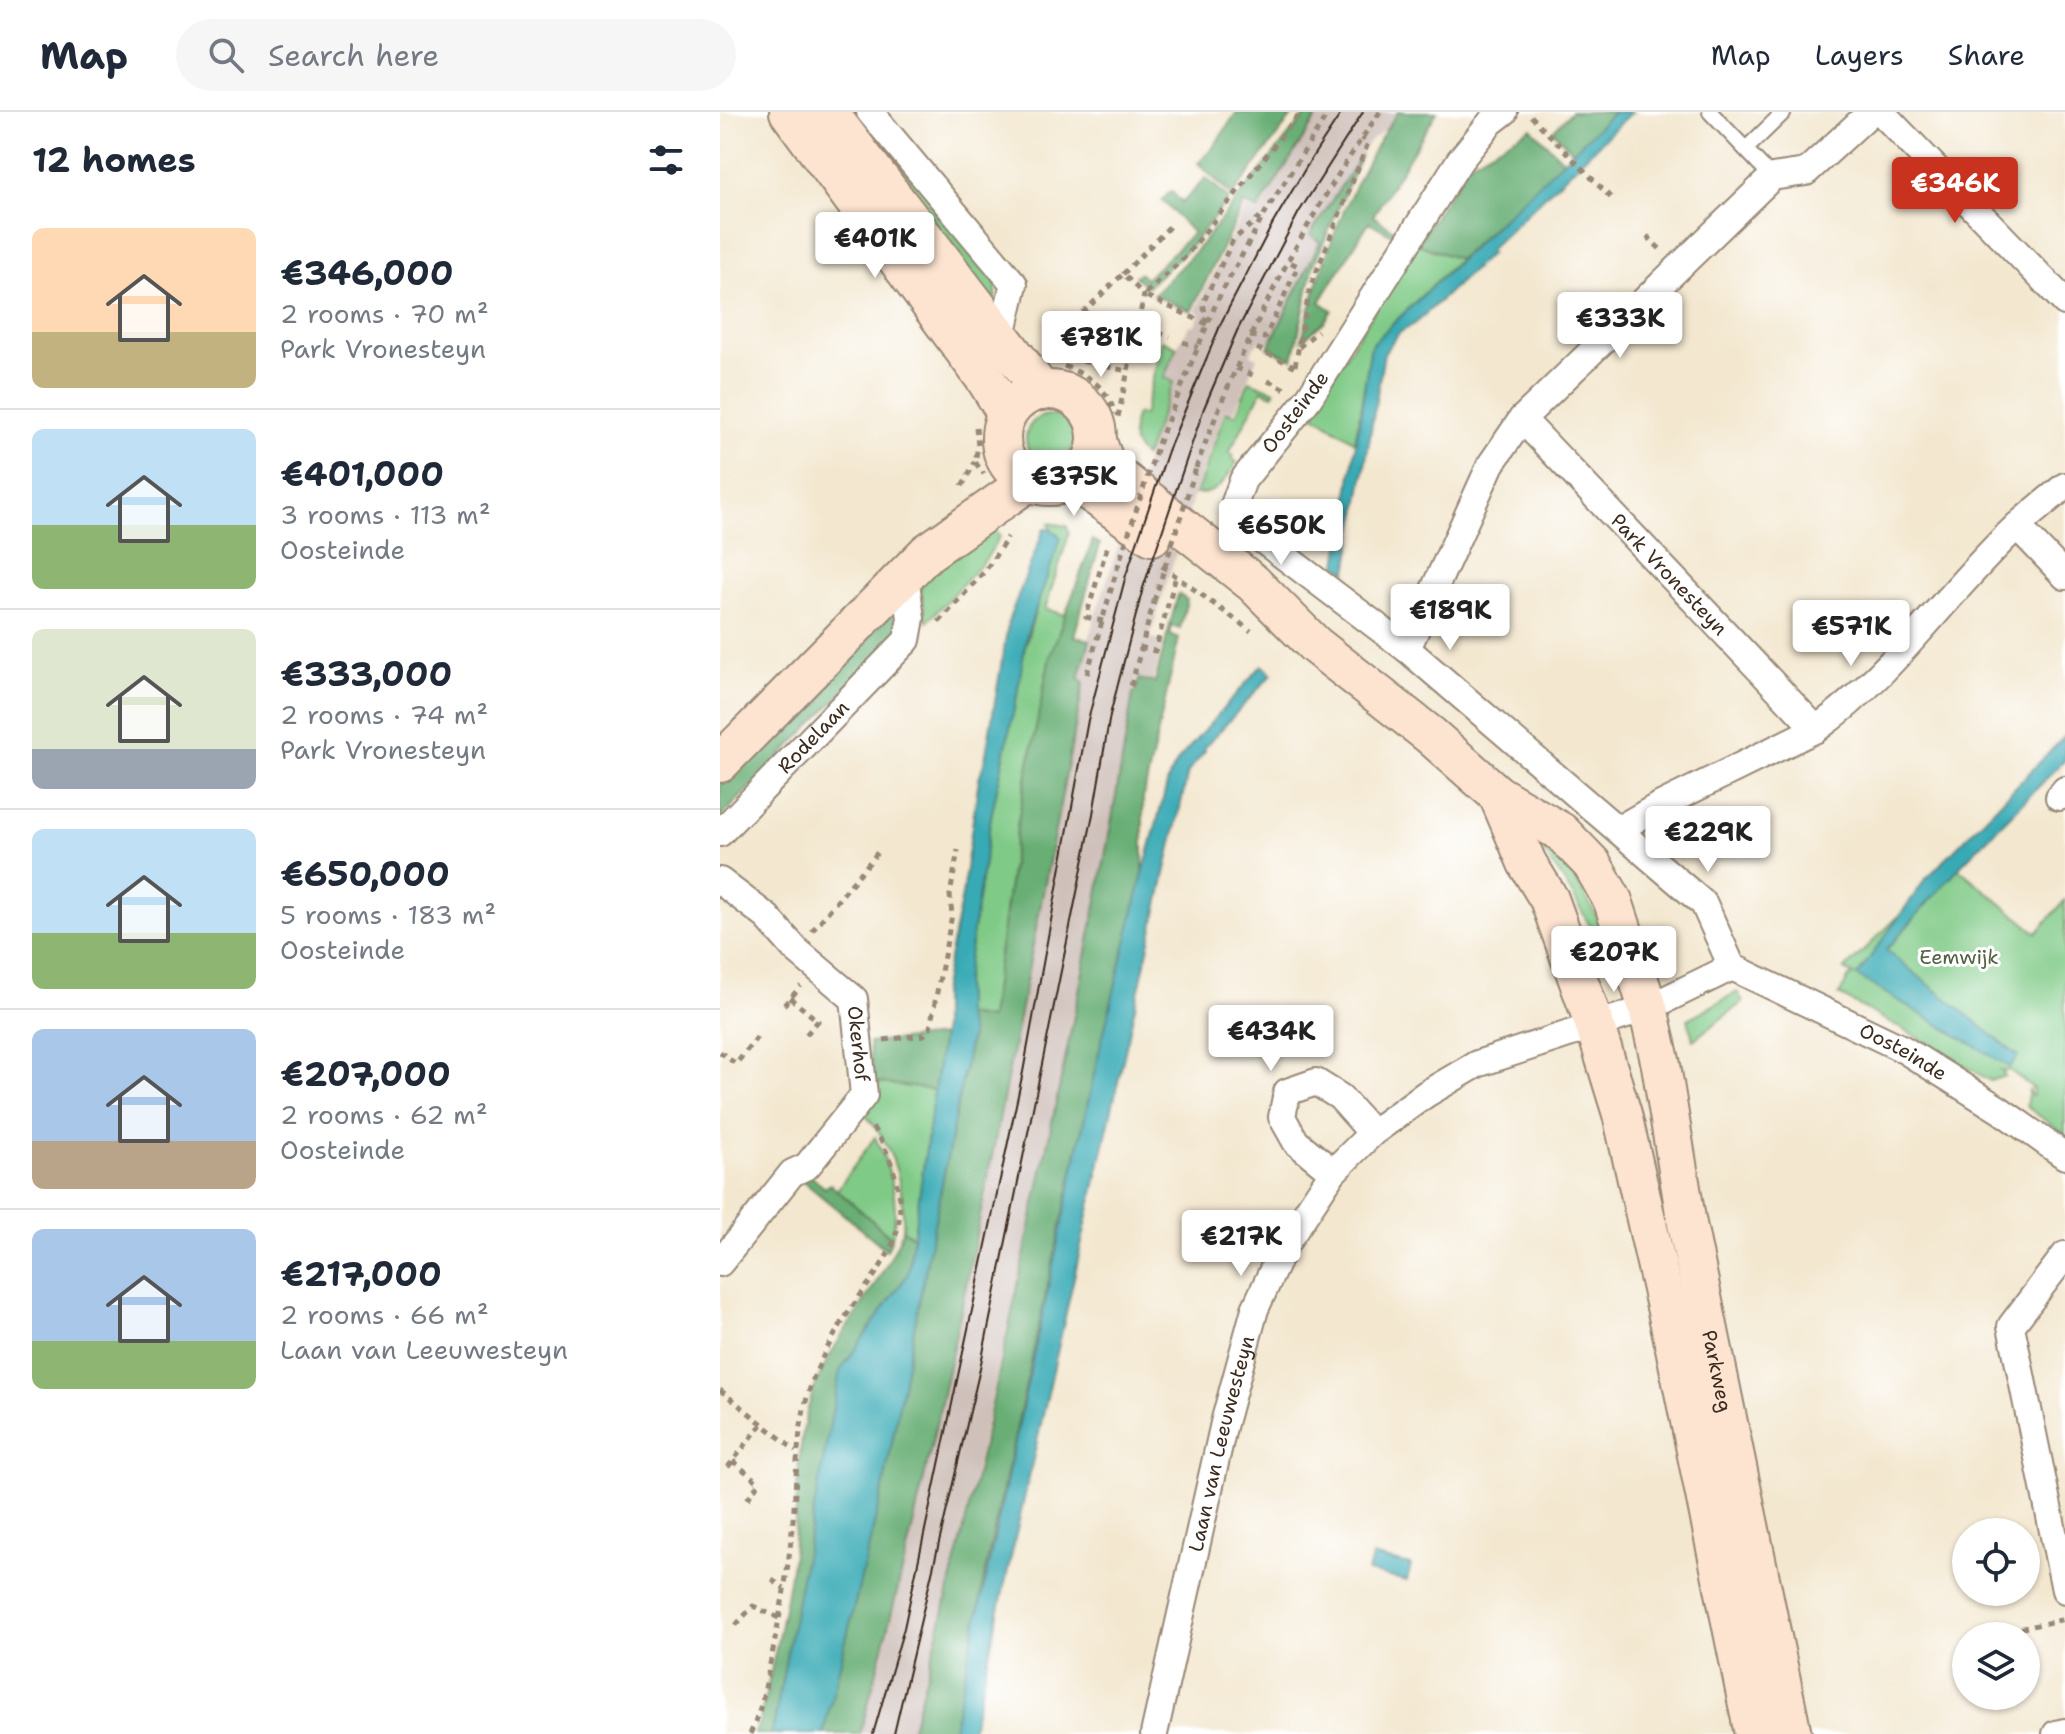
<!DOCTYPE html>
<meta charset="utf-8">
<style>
body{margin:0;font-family:"Shantell Sans",sans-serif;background:#f6f6f7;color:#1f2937;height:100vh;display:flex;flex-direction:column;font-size:30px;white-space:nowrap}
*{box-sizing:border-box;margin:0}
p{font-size:26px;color:#747a83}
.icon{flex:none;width:44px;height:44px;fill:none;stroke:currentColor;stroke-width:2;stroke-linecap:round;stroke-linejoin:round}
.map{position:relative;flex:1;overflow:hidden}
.sheet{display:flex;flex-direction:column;background:#fff;width:720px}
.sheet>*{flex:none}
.tools{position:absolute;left:1232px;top:1406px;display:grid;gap:16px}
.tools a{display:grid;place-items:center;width:88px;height:88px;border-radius:50%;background:#fff;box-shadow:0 2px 6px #0004;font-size:40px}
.price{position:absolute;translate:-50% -68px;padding:0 18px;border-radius:8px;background:#fff;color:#222;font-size:26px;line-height:52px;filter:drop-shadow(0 2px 4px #0008)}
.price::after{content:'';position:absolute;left:50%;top:48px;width:24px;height:18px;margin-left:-12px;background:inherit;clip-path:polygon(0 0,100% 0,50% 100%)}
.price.current{background:#c8321e;color:#fff}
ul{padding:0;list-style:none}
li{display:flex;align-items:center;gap:24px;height:200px;padding:0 32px}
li+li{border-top:2px solid #e0e1e3}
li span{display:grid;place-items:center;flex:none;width:224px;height:160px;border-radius:12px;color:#555}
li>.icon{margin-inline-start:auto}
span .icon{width:96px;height:96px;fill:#fffc;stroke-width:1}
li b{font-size:34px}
h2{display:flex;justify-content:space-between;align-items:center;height:96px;padding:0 32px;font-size:34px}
header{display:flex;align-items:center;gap:48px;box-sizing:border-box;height:112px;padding:0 40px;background:#fff;border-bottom:2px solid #e0e1e3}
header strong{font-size:38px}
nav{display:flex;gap:44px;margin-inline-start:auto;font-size:28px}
.search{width:560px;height:72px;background:#f6f6f7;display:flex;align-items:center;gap:20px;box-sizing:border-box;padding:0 28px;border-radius:44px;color:#747a83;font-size:30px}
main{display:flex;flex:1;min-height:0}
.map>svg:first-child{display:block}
.industrial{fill:#cfc0ba}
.green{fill:#80ca87;stroke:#5e7a52;stroke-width:2}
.forest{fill:#68ae74;stroke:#526c49;stroke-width:2}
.water{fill:#39aab5;stroke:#3a6a6a;stroke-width:2}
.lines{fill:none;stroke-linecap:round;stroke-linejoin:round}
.lane-casing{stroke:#978876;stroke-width:18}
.street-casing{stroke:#978876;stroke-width:30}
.secondary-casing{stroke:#978876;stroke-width:42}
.path{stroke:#978876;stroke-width:5;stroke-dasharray:6 6;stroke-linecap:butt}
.lane{stroke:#fff;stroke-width:14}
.street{stroke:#fff;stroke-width:26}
.secondary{stroke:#fde4d1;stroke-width:38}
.tram{stroke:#3b2a1e;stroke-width:2}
.path-bridge{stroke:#978876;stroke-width:5;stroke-dasharray:6 6;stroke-linecap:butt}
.labels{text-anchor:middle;stroke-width:6;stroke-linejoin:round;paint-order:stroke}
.street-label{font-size:20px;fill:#3b2a1e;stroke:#fff}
.park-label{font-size:20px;fill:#536243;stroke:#fff}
</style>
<header>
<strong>Map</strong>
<div class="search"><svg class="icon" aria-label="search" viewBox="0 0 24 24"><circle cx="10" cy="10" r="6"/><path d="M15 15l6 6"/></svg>Search here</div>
<nav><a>Map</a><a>Layers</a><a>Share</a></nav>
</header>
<main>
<section class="sheet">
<h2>12 homes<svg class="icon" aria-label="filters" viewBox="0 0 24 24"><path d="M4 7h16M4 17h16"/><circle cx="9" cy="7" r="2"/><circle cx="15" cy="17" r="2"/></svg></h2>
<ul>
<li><span style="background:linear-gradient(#ffd9b3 65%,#c2b280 0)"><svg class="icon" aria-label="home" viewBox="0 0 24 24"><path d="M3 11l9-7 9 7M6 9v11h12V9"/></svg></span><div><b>€346,000</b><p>2 rooms · 70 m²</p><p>Park Vronesteyn</p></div></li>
<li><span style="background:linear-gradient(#bfe0f5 60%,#8fb573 0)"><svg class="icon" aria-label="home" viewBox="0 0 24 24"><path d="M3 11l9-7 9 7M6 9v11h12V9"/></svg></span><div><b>€401,000</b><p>3 rooms · 113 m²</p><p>Oosteinde</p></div></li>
<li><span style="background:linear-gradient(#dfe7d0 75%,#9aa5b1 0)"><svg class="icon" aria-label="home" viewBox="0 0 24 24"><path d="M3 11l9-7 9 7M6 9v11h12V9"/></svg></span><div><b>€333,000</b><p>2 rooms · 74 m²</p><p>Park Vronesteyn</p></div></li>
<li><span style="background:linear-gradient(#bfe0f5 65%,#8fb573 0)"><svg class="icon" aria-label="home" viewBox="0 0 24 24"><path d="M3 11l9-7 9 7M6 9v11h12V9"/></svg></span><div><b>€650,000</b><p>5 rooms · 183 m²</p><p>Oosteinde</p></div></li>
<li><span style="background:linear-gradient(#a9c7e8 70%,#b9a48a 0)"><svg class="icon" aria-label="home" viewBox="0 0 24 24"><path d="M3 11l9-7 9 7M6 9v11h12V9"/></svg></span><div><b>€207,000</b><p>2 rooms · 62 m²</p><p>Oosteinde</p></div></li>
<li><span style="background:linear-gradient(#a9c7e8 70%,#8fb573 0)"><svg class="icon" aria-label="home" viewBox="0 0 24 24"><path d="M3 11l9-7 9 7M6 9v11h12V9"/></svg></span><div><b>€217,000</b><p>2 rooms · 66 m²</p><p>Laan van Leeuwesteyn</p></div></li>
</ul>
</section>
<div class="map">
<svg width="1345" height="1622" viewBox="0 0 1345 1622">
<rect width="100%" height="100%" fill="#fff"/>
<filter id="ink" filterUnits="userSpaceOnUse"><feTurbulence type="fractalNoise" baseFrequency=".0125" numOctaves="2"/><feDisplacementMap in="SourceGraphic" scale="16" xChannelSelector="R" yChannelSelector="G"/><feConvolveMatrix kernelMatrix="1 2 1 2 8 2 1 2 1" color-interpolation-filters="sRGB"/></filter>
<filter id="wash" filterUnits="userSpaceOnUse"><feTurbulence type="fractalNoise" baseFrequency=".006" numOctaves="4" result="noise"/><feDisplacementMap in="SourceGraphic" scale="32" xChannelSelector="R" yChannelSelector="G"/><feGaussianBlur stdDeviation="1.8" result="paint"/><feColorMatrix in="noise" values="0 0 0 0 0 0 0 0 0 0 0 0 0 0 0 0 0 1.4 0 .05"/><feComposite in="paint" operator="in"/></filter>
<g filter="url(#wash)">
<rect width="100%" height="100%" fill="#f3e7cf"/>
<!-- industrial -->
<path class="industrial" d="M600,0h78l-11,16 -19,15 -57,92 9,6 -51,104 -8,-4 -7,5 -3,8 6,3 -23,55 -9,-3 -25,66 -50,162 13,5 -10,38 -16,-3 -3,13 -20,125 -53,267 -122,554 -29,98h-50l31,-111 58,-258 135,-683 -5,-2 15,-61 78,-237 -8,-4 13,-31 13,-22 4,1 6,-12 -5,-3 51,-104 12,6z"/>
<!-- green -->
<path class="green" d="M120,0h20l136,167v33z
M697,132l42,15 -88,86 -16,97 -45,-30z
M442,228l15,7 -13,30 9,5 -28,75c-16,-12 -14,-25 -9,-43l8,1z
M529,269l26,10 -2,4 -11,-5 -33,63 5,2 -2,4 5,3c-11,17 -19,33 -41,32l30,-83 10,4z
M306 327a24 24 0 1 1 48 0a24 24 0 1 1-48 0Z
M268,409l12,15 -14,23 -59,63 -6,-32 1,-13z
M329,411l18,3 2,8 -24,75 21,6 -16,41 -32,165 -28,199 -25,-5v-34l26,-164 26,-122 5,-38 36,-123 -7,-5z
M796,706c49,41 75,78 97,137h-8c-28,-55 -48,-90 -89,-137z
M1232,751l85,70 28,-33v235l-39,-29 3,-17 1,6 3,1v-8l-24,-18 -5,2 -3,-1 4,5 -15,5 -63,-39 -88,-47 10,-18 5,-2 -10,-5z
M1017,880l6,10 -50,38 -5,-21z
M153,970l61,8 -20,147 -11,-7c2,-45 -10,-87 -42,-120z
M155,1025c16,32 25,65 17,101l-55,-48z"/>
<!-- forest -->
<path class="forest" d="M517,0h58l-63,84 -34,-33 14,-14z
M588,0h12l-62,98 -14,-6 -53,107 -38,-16 41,-42z
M678,0h39l-64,104 22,15 -3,4 -23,-13 -49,80 12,8 -7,11 -23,19c19,-80 49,-161 96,-228z
M851,0h43l-41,40 -20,-21z
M811,16l33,33 -105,98 -42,-15 51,-80z
M641,43l-48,112 -20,92 -25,-11 52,-106 -10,-7z
M486,66l23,21 -39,48 -43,40 -12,-11 4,-3 7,6 47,-46 -31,-33 9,-9 11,12z
M373,428l7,4 -26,92 16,4 -11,39 5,3c-70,351 -129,706 -224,1052h-37l60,-246 88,-453 -6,-20 25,4 28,-198 32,-165z
M458,482l9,6 -7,28 -8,-2 -2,9 9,3 -36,160v75l-46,188 -113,515 -9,59 -23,99h-42c47,-159 80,-321 115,-483 39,-185 79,-371 108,-558h2l4,-14 16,3z
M178,489l1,34 -179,183v-39z
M222,924l-8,54 -61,-8 -4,-39z
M88,1062l17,14 5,-4 62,54 -5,12 -84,-69z
M183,1118l11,7 -6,37 -68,97 -68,363h-18l5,-11c13,-54 25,-108 33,-162 6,-50 3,-104 16,-153 18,-67 71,-114 95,-178z"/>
<!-- water -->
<path class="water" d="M894,0h18l-143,138 2,3 -75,70 -17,10 -15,20 -37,219 -10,-7 34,-220z
M324,417h7l10,9 -34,96 -10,61 -26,122 -26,164v34l6,19 -88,454 -60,246h-51l68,-363 68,-97 34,-238v-44l20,-96 17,-118 6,-18 24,-141z
M542,553l10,9 -67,73v4l-17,21 -217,962h-19l145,-673 46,-188 26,-96 10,-18z
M1345,624v24l-102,103 -77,87 132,106 -8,11 -153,-91 68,-96z
M652,1444l39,9 -4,16 -39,-9z"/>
</g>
<g filter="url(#ink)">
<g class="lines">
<defs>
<path id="lane" d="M990,0l62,65
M1026,37l38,-37"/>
<g id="street">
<path d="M150,0l144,172 -13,56"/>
<path id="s1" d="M784,0l-13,10 -31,38 -151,238 -66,82 -9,25 10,21 163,123 297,255 28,63 171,82 97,61 65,46"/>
<path d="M1161,0l184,190"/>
<path id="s2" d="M802,307l294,310"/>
<path d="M1297,414l48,50"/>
<path d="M687,537l84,-185 31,-45 250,-242 34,-5 65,-60"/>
<path d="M1339,685l6,-7"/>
<path d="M899,717l38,-22 159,-78c79,-56 132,-139 202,-204 15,-13 31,-26 47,-39"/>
<path id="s3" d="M0,721l187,-193 4,-22 -6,-42"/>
<path id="s4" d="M0,769l47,36 29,33 58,49 10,96 -57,71 -15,7 -72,90"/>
<path d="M613,1060l-37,-30 -14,-25 5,-25 29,-10 24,15 32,36"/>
<path d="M1345,1143l-54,71 54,264"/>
<path id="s5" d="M434,1622l70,-311 31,-114 29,-63 49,-74 39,-39 54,-39 51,-30 171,-56 84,-41"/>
<path d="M1336,1622l9,-2"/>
</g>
<g id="secondary">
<path d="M69,0l197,268 21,34"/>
<path d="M108,0l214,279"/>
<circle cx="329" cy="326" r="48"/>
<path id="s6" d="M377,330l8,21 9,10 139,110 62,62 115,90 68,60 63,37 31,32 21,37 35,107 13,57 25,154 106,515"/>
<path d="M353,368l79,56"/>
<path d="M0,651l207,-210 101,-71"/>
<path d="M778,683l29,68 22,36 46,127 27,88 50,219 82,401"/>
</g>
</defs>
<!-- lane casing -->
<use href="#lane" class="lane-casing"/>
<!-- street casing -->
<use href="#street" class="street-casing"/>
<!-- secondary casing -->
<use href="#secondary" class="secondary-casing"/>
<!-- path -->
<path class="path" d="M811,4l80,82
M927,124l15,15
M403,162l47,-48
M487,211l-4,-20 30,-63 27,-23
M416,212l34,13
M487,212l-63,-29 41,-38 116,-145
M530,224l15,2 33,-72 -11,-5
M338,225l15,22 54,12
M463,230l15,5
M526,231l50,24
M328,234l75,-72 21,21 -26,122
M579,235l19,-16
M344,254c25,10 43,21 51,48
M575,254l15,-78 58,-145 -6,-5
M516,256l17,7
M548,269l17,8
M256,315l2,19 -3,16 9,12
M438,332l59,-143 48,-88 64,-101
M476,356c47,-128 106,-245 184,-356
M242,374l13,-24
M442,454l89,65
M383,509l-17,-4 22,-73
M219,510l46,-51 23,-34
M420,535l15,4 21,-75
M367,562l30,-105
M411,574l23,-85
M92,819l66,-79
M70,886l28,23 -14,16
M64,893l17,-19
M164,928l40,-5 6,-7 22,-113 -2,-20 8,-45
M0,940l16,12 22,-28
M0,1278l76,61
M13,1349l26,22 -13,18
M8,1355l34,-43
M52,1468l12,8
M16,1513l17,-19 26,12
M1266,1524l79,-17
M30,1622c11,-22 15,-46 20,-70 11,-51 20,-104 24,-156 3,-41 3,-81 16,-120 9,-28 26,-57 42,-81 32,-46 59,-72 43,-131 -5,-18 -12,-35 -23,-49"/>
<!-- lane -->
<use href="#lane" class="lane"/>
<!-- street -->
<use href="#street" class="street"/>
<!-- secondary -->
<use href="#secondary" class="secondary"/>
<!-- tram -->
<path class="tram" d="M153,1622l31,-106 119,-556 65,-352 38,-145 42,-124 54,-130 51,-98 38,-64 31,-47
M174,1622l85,-361 114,-559 17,-99 33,-127 61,-180 33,-77 62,-119 64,-100"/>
<!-- path-bridge -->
<path class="path-bridge" d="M397,457l41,-125
M434,489l42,-133"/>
</g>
</g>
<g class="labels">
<!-- street labels -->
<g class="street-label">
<text transform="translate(575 300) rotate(-53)" y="7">Oosteinde</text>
<text dy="7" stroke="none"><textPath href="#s2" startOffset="214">Park Vronesteyn</textPath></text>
<text dy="7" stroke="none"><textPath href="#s3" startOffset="134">Rodelaan</textPath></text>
<text dy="7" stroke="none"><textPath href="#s4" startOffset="224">Okerhof</textPath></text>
<text dy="7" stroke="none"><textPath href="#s1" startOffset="1358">Oosteinde</textPath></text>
<text dy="7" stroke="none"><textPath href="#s6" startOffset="1180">Parkweg</textPath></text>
<text dy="7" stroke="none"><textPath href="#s5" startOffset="298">Laan van Leeuwesteyn</textPath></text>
</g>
<!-- park labels -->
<g class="park-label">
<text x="1239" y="852">Eemwijk</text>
</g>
</g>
</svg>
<div class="tools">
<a><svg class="icon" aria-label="locate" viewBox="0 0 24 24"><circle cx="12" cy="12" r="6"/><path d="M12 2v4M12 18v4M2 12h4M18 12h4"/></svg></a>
<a><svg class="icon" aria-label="layers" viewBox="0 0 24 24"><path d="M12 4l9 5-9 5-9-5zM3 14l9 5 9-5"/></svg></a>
</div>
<b class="price current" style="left:1235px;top:113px">€346K</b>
<b class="price" style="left:155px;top:168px">€401K</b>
<b class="price" style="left:900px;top:248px">€333K</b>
<b class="price" style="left:381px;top:267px">€781K</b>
<b class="price" style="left:354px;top:406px">€375K</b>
<b class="price" style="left:561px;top:455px">€650K</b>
<b class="price" style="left:730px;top:540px">€189K</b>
<b class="price" style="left:1131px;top:556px">€571K</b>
<b class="price" style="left:988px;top:762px">€229K</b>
<b class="price" style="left:894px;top:882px">€207K</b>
<b class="price" style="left:551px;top:961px">€434K</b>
<b class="price" style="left:521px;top:1166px">€217K</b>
</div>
</main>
